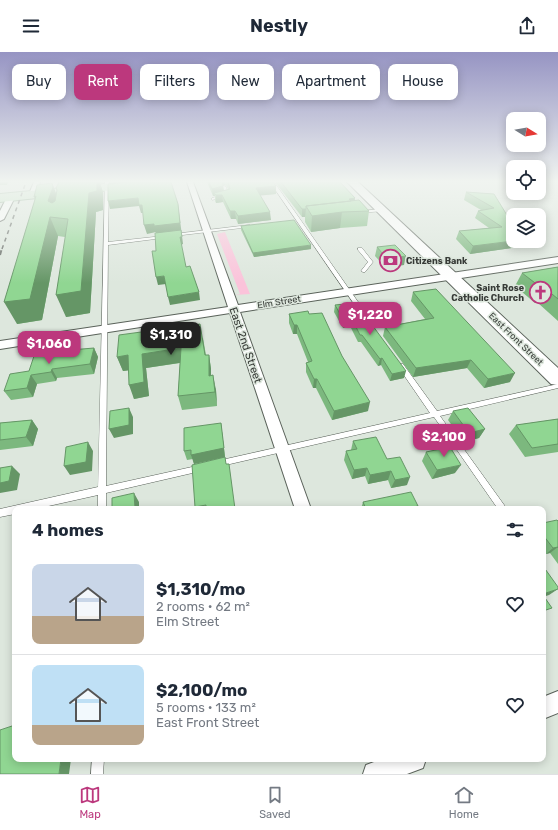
<!DOCTYPE html>
<meta charset="utf-8">
<style>
body{margin:0;font-family:Rubik,sans-serif;background:#f6f6f7;color:#1f2937;height:100vh;display:flex;flex-direction:column;font-size:15px;white-space:nowrap}
*{box-sizing:border-box;margin:0}
p{font-size:13px;color:#747a83}
.icon{flex:none;width:22px;height:22px;fill:none;stroke:currentColor;stroke-width:2;stroke-linecap:round;stroke-linejoin:round}
.map{position:relative;flex:1;overflow:hidden}
.drawer{position:absolute;left:12px;top:454px;width:534px;height:256px;display:flex;flex-direction:column;background:#fff;border-radius:8px;box-shadow:0 2px 10px #0003}
.drawer>*{flex:none}
.hud{position:absolute;left:12px;top:12px;width:534px;height:36px;display:flex;gap:8px}
.needle{width:26px;rotate:101deg}
.tools{position:absolute;left:506px;top:60px;display:grid;gap:8px}
.tools a{display:grid;place-items:center;width:40px;height:40px;border-radius:8px;background:#fff;box-shadow:0 2px 10px #0003;font-size:20px}
.price{position:absolute;translate:-50% -34px;padding:0 9px;border-radius:8px;background:#bc387d;color:#fff;font-size:13px;line-height:26px;filter:drop-shadow(0 1px 2px #0008)}
.price::after{content:'';position:absolute;left:50%;top:24px;width:12px;height:9px;margin-left:-6px;background:inherit;clip-path:polygon(0 0,100% 0,50% 100%)}
.price.on{background:#222;color:#fff}
ul{padding:0;list-style:none}
li{display:flex;align-items:center;gap:12px;height:100px;padding:0 20px}
li+li{border-top:1px solid #e0e1e3}
li span{display:grid;place-items:center;flex:none;width:112px;height:80px;border-radius:8px;color:#555}
li>.icon{margin-inline-start:auto}
span .icon{width:48px;height:48px;fill:#fffc;stroke-width:1}
li b{font-size:17px}
h2{display:flex;justify-content:space-between;align-items:center;height:48px;padding:0 20px;font-size:17px}
.tag{padding:0 14px;border-radius:8px;background:#fff;box-shadow:0 2px 10px #0003;font-size:14px;line-height:36px}
.tag.on{background:#bc387d;color:#fff}
header{display:flex;justify-content:space-between;align-items:center;height:52px;padding:0 20px;background:#fff;font-size:18px;font-weight:700}
.menu{display:flex;justify-content:space-around;align-items:center;height:56px;border-top:1px solid #e0e1e3;background:#fff;font-size:11px;color:#747a83}
.menu a{display:grid;justify-items:center;gap:2px}
.menu .on{color:#bc387d}
.map>svg:first-child{display:block}
.green{fill:#fbc3da}
.lines{fill:none;stroke-linecap:round;stroke-linejoin:round}
.service-casing{stroke:#5a625a;stroke-width:1}
.minor-casing{stroke:#5a625a;stroke-width:2}
.secondary-casing{stroke:#5a625a;stroke-width:2}
.primary-casing{stroke:#789c79;stroke-width:2}
.service{fill:#fff;fill-rule:evenodd}
.minor{fill:#fff;fill-rule:evenodd}
.secondary{fill:#fff;fill-rule:evenodd}
.primary{fill:#c3e3c4;fill-rule:evenodd}
.rail-far1{stroke:#626762;stroke-width:1.5;stroke-dasharray:4 4;stroke-linecap:butt}
.rail{stroke:#626762;stroke-width:2;stroke-dasharray:5 5;stroke-linecap:butt}
.wall{fill:#7cb87e;fill-rule:evenodd}
.shaded-wall{fill:#659666}
.building{fill:#90d692;stroke:#659666}
.labels{text-anchor:middle;stroke-width:3;stroke-linejoin:round;paint-order:stroke}
.far-poi-label{font-size:9px;font-weight:bold;fill:#373b37;stroke:#dde7dd;text-anchor:start}
.far-street-label{font-size:9px;fill:#373b37;stroke:#dde7dd}
.street-label{font-size:11px;fill:#373b37;stroke:#dde7dd}
</style>
<header><svg class="icon" aria-label="menu" viewBox="0 0 24 24"><path d="M4 6h16M4 12h16M4 18h16"/></svg>Nestly<svg class="icon" aria-label="share" viewBox="0 0 24 24"><path d="M12 15V3M7 8l5-5 5 5M5 13v7h14v-7"/></svg></header>
<div class="map">
<svg width="558" height="722" viewBox="0 0 558 722">
<rect width="100%" height="100%" fill="#dde7dd"/>
<!-- green -->
<path class="green" d="M225,180l25,62 -15,1 5,-1 -23,-60z"/>
<g class="lines">
<defs>
<path id="service" d="M105,130h4l-1,60 55,-6 2,1 -2,1 -55,7 -2,241 95,-21 3,1 1,2 -1,2 -3,1 -95,22v16h-8v-14l-63,14h-20v5l-15,3v-8l98,-22z
M270,130h4l89,127v2h-4z
M224,134l2,1 3,9 -17,4v-2l14,-4 -4,-7z
M382,157l2,1 -1,1 -23,2 -2,-1 2,-1z
M249,173h1v2l-76,9 -2,-1 2,-1z
M358,196h4l11,14 -8,10h-2l-2,-1 7,-9 -10,-12z
M399,312h4l34,47 121,-27v4l-118,28 67,93h-9l-64,-92 -217,50 -3,-1 -1,-2 1,-2 3,-1 213,-48 -31,-45 -1,-2z
M92,707h12l-1,15h-12z"/>
<path id="minor" d="M34,130h6l-3,12 -4,2 -4,-2z
M187,130h6l45,123 320,-48v6l-318,49 71,197h-16l-65,-196 -230,36v-8l228,-34z
M8,143l7,2 -11,22 -4,2v-10z
M558,639v22l-15,6v-22z
M382,707h44l-3,9 -16,6h-44l3,-9z"/>
<path id="secondary" d="M347,130h11l200,186v17l-7,-1z"/>
<path id="primary" d="M125,130h38l-5,3 -158,17v-8z"/>
</defs>
<!-- service casing -->
<use href="#service" class="service-casing"/>
<!-- minor casing -->
<use href="#minor" class="minor-casing"/>
<!-- secondary casing -->
<use href="#secondary" class="secondary-casing"/>
<!-- primary casing -->
<use href="#primary" class="primary-casing"/>
<!-- service -->
<use href="#service" class="service"/>
<!-- minor -->
<use href="#minor" class="minor"/>
<!-- secondary -->
<use href="#secondary" class="secondary"/>
<!-- primary -->
<use href="#primary" class="primary"/>
<!-- rail-far1 -->
<path class="rail-far1" d="M2,197l24,-67"/>
<!-- rail -->
<path class="rail" d="M0,203l2,-7"/>
</g>
<!-- wall -->
<path class="wall" d="M63,130h41l-4,1 3,9v18l-7,2 -6,101 -24,4 -1,-80 -7,-1 -16,84 -25,4 18,-124 -1,-3 18,-14 4,11 1,-3 -1,-3z
M207,130h66l3,12 -16,1 11,25 -33,4 -2,-5h-5l-8,-17 -7,1 -1,-2v-5h-2zM223,133h2l2,2 1,2 -4,2z
M275,130h65l15,16 -1,3 15,10 -2,15 -27,2 -29,4 -6,-10v-5h-3z
M466,140l28,2 19,47h23l-3,4 -63,9 -14,-15 3,-8 30,-3 -14,-10 3,-7 3,-1 -17,-10z
M241,174l70,23 -57,8 -13,-27z
M377,195l27,18 -19,2 -10,-11z
M558,215v54l-20,-18h-3l-20,-17 7,-13z
M413,240l97,90 -26,6 -17,-20 -54,9 -30,-41 2,-9 40,-8 -14,-18z
M356,251l48,75 -14,3 -9,-16 -3,1 -17,-24h-3l-8,-16 -7,2 -9,-16 1,-7z
M289,262h20l59,97 -36,9 -16,-32h-3l-7,-16v-9l2,-1 -11,-28h-4l-4,-11z
M203,286l3,17h3l2,14v7l5,14 1,16 -35,4 -4,-14 2,-33 -34,5 3,28 -15,3 -6,-29 -5,1 -6,-14z
M94,296l4,9 -4,17 -37,4 -1,3 -19,3 -4,13 -22,3 -7,-9 25,-20z
M453,359l32,18 -6,9 -15,4 -16,-22z
M558,367v33l-33,5 -16,-23 7,-9z
M32,368l6,9 -5,17 -33,4v-27z
M221,371l4,34 -31,7 -1,-5 -6,1 -3,-9z
M353,389l34,18 20,26 -16,3 -3,-8 -20,4 -3,-8 -13,3 -8,-19 2,-9 5,-1z
M426,400l29,21 -23,6 -10,-18z
M226,412l9,45h-39l-1,-2z
M363,450l55,4 -2,3h-55z
M558,469v43l-8,-11 -4,1 -3,-4v-27z"/>
<!-- shaded-wall -->
<path class="shaded-wall" d="M0,130h8l-1,3h-7z
M84,130h20l-4,1 3,9v18l-7,2 -6,101 -24,4 -10,-22z
M221,130h3l1,3 -4,1z
M52,131l7,18 -4,16 -7,-16z
M223,134l1,7h-10l1,3h-2l-1,-7z
M276,134v8l-20,2v-8z
M216,143h6l1,7 -7,1z
M138,146l4,7 2,8h-3l-2,-7 -29,3 -2,-8z
M355,146l-1,8 -12,6 -2,16 -29,4 1,-16 37,-17z
M178,152l5,40 -2,1 -25,-10v-3l-9,2 -3,-9z
M302,157h4l-1,8h-3z
M230,159h5l1,8h-5z
M270,160l1,8 -33,4v-8z
M50,165l8,19 -16,84 -25,4 -13,-22z
M513,189h23l-3,4 -63,9 3,-8z
M311,193v4l-57,8 -1,-4z
M406,204l-2,9 -19,2 2,-8z
M164,224l2,8 -8,1 -2,-8z
M543,237h3l-8,14h-3z
M199,240l1,8 -30,5 -2,-8z
M352,267l-2,7 -7,2 1,-7z
M294,273h3v9h-4z
M94,296l4,9 -4,17 -4,-10z
M181,296l4,14 -39,6 3,28 -15,3 -5,-14 13,-31z
M128,303l5,15 -10,1 -6,-14z
M209,303l2,14v21l-2,-14z
M382,306l-1,7 -3,1 2,-7z
M471,308l-4,8 -54,9 3,-9z
M52,317l5,9 -1,3 -5,-9z
M406,319l-2,7 -14,3 2,-7z
M515,321l-5,9 -26,6 4,-9z
M31,323l6,9 -4,13 -6,-9z
M213,323l3,15 1,16 -2,-14z
M314,327h3l-1,9h-3z
M370,350l-2,9 -36,9 2,-9z
M129,356l4,9v17l-19,4 -5,-9z
M32,368l6,9 -5,17 -7,-9z
M221,371l4,34 -31,7 -3,-9z
M485,377l-6,9 -15,4 5,-9z
M88,390l5,9 -1,20 -22,4 -6,-9z
M461,413l-6,8 -23,6 5,-9z
M12,414l8,8 -3,16 -17,3v-10z
M367,416l-2,8 -13,3 2,-9z
M391,419l-3,9 -20,4 2,-9z
M410,425l-3,8 -16,3 4,-8z
M134,441l5,9v7h-4z
M418,454l-2,3h-13z
M558,495l-8,6 -4,1 7,-6z
M558,537l-9,6 -6,2v-3z
M61,707h10l-2,15h-10z"/>
<!-- building -->
<path class="building" d="M59,130h38v9l-8,2 -8,98 -25,4 12,-76 -18,-2 -20,82 -26,3 32,-106 -2,1 3,-12 15,-2 1,4 -5,14 4,2 3,-2 2,-11 -1,-2z
M129,130h42l7,22 2,19 -26,3v-2l-10,1 -2,-20h-3l-1,-7 -30,3v-17z
M209,130h13l1,4 -11,3z
M228,130h45l3,4 -20,2 14,24 -32,4 -3,-5h-5l-8,-16h-6l-2,-2 16,-4z
M281,130h59l15,16 -6,1 2,2 -45,5v3h-4z
M466,140l28,2 19,31v16l-40,5 -14,-15 43,-4 -24,-16 16,-3z
M359,148l10,11 -27,1 -30,4 -6,-10z
M294,168l17,25 -58,8 -12,-27z
M181,178l1,7h-2l6,30 4,-1 9,26 -31,5 -4,-21 -8,1 -4,-26h4l-1,-18z
M395,193l11,11 -19,3 -10,-12z
M558,215v32l-12,-10h-3l-21,-16z
M436,237l79,84 -27,6 -17,-19 -55,8 -31,-41 49,-9 -21,-26z
M356,251l50,68 -14,3 -10,-16 -2,1 -18,-24h-2l-8,-16 -8,2 -9,-16z
M308,259l1,3 13,-1 20,43 28,46 -36,9 -17,-32h-3l-8,-16 6,-2 -15,-36h-3l-5,-11z
M200,272l5,31h4v21l4,-1 2,17 -37,4 3,-48 -39,6 2,28 -15,3 -1,-30 -11,2 2,-22z
M94,296l-4,16 -38,5 -1,3 -20,3 -4,13 -23,3 6,-17 19,-3 6,-18z
M129,356v17l-20,4 1,-18z
M468,356l17,21 -16,4 -16,-22z
M558,367v25l-26,4 -16,-23z
M32,368l-6,17 -26,3v-17z
M221,371l3,25 -33,7v-5l-7,1v-23z
M376,385l11,22 13,-2 10,20 -15,3 -4,-9 -21,4 -3,-7 -13,2 -8,-19 11,-2 -4,-8z
M88,390l-2,20 -22,4 2,-19z
M450,395l11,18 -24,5 -11,-18z
M225,405l1,7h3l6,45h-29v-4l-11,2 -3,-42z
M12,414l-3,15 -9,2v-15z
M411,440l7,14 -15,3h-37l-3,-7z
M134,441l1,16h-23v-11z
M557,468l1,1v27v-1l-5,1 -10,-13v-12z
M543,514l15,21v2l-15,5z
M543,543l9,13 -9,3z
M15,673v34h46l-2,15h-59v-44z"/>
<!-- sky -->
<linearGradient id="sky" x2="0" y2="1"><stop stop-color="#9694c3"/><stop offset="0.56" stop-color="#f0f4f0"/><stop offset="1" stop-color="#f0f4f0" stop-opacity="0"/></linearGradient>
<rect width="558" height="231" fill="url(#sky)"/>
<!-- icons -->
<defs>
<symbol id="bank-ring" viewBox="-11 -11 22 22"><circle r="9.5" fill="#dde7dd" stroke="#bc387d" stroke-width="1.5"/><path d="M-6-4H6V4H-6ZM0-2.3a2.3 2.3 0 1 0 0 4.6a2.3 2.3 0 1 0 0-4.6Z" fill="#bc387d"/></symbol>
<symbol id="church-ring" viewBox="-11 -11 22 22"><circle r="9.5" fill="#dde7dd" stroke="#bc387d" stroke-width="1.5"/><path d="M-1.2-6h2.4v3.5h3.3v2.4h-3.3V6h-2.4V-.1h-3.3v-2.4h3.3Z" fill="#bc387d"/></symbol>
</defs>
<g fill-rule="evenodd">
<use href="#bank-ring" x="378" y="196" width="25" height="25"/>
<use href="#church-ring" x="528" y="228" width="25" height="25"/>
</g>
<g class="labels">
<!-- far-poi labels -->
<g class="far-poi-label">
<text x="406" y="212">Citizens Bank</text>
<text x="524" y="239" text-anchor="end">Saint Rose<tspan x="524" dy="10">Catholic Church</tspan></text>
</g>
<!-- far-street labels -->
<g class="far-street-label">
<text transform="translate(279 250) rotate(-9)" y="3">Elm Street</text>
<text transform="translate(516 287) rotate(44)" y="3">East Front Street</text>
</g>
<!-- street labels -->
<g class="street-label">
<text transform="translate(246 293) rotate(71)" y="4">East 2nd Street</text>
</g>
</g>
</svg>
<div class="tools">
<a><svg class="needle" viewBox="-14 -14 28 28"><path d="M0-13l5 13h-10z" fill="#e53935"/><path d="M0 13l5-13h-10z" fill="#747a83"/></svg></a>
<a><svg class="icon" aria-label="locate" viewBox="0 0 24 24"><circle cx="12" cy="12" r="6"/><path d="M12 2v4M12 18v4M2 12h4M18 12h4"/></svg></a>
<a><svg class="icon" aria-label="layers" viewBox="0 0 24 24"><path d="M12 4l9 5-9 5-9-5zM3 14l9 5 9-5"/></svg></a>
</div>
<b class="price" style="left:370px;top:284px">$1,220</b>
<b class="price on" style="left:171px;top:304px">$1,310</b>
<b class="price" style="left:49px;top:313px">$1,060</b>
<b class="price" style="left:444px;top:406px">$2,100</b>
<div class="hud">
<a class="tag">Buy</a>
<a class="tag on">Rent</a>
<a class="tag">Filters</a>
<a class="tag">New</a>
<a class="tag">Apartment</a>
<a class="tag">House</a>
</div>
<section class="drawer">
<h2>4 homes<svg class="icon" aria-label="filters" viewBox="0 0 24 24"><path d="M4 7h16M4 17h16"/><circle cx="9" cy="7" r="2"/><circle cx="15" cy="17" r="2"/></svg></h2>
<ul>
<li><span style="background:linear-gradient(#c9d6e8 65%,#b9a48a 0)"><svg class="icon" aria-label="home" viewBox="0 0 24 24"><path d="M3 11l9-7 9 7M6 9v11h12V9"/></svg></span><div><b>$1,310/mo</b><p>2 rooms · 62 m²</p><p>Elm Street</p></div><svg class="icon" aria-label="heart" viewBox="0 0 24 24"><path d="M12 20l-8-8c-3-5 5-10 8-4 3-6 11-1 8 4z"/></svg></li>
<li><span style="background:linear-gradient(#bfe0f5 75%,#b9a48a 0)"><svg class="icon" aria-label="home" viewBox="0 0 24 24"><path d="M3 11l9-7 9 7M6 9v11h12V9"/></svg></span><div><b>$2,100/mo</b><p>5 rooms · 133 m²</p><p>East Front Street</p></div><svg class="icon" aria-label="heart" viewBox="0 0 24 24"><path d="M12 20l-8-8c-3-5 5-10 8-4 3-6 11-1 8 4z"/></svg></li>
</ul>
</section>
</div>
<nav class="menu">
<a class="on"><svg class="icon" aria-label="map" viewBox="0 0 24 24"><path d="M3 6l6-2 6 2 6-2v14l-6 2-6-2-6 2zM9 4v14M15 6v14"/></svg>Map</a>
<a><svg class="icon" aria-label="saved" viewBox="0 0 24 24"><path d="M7 4h10v16l-5-4-5 4z"/></svg>Saved</a>
<a><svg class="icon" aria-label="home" viewBox="0 0 24 24"><path d="M3 11l9-7 9 7M6 9v11h12V9"/></svg>Home</a>
</nav>
